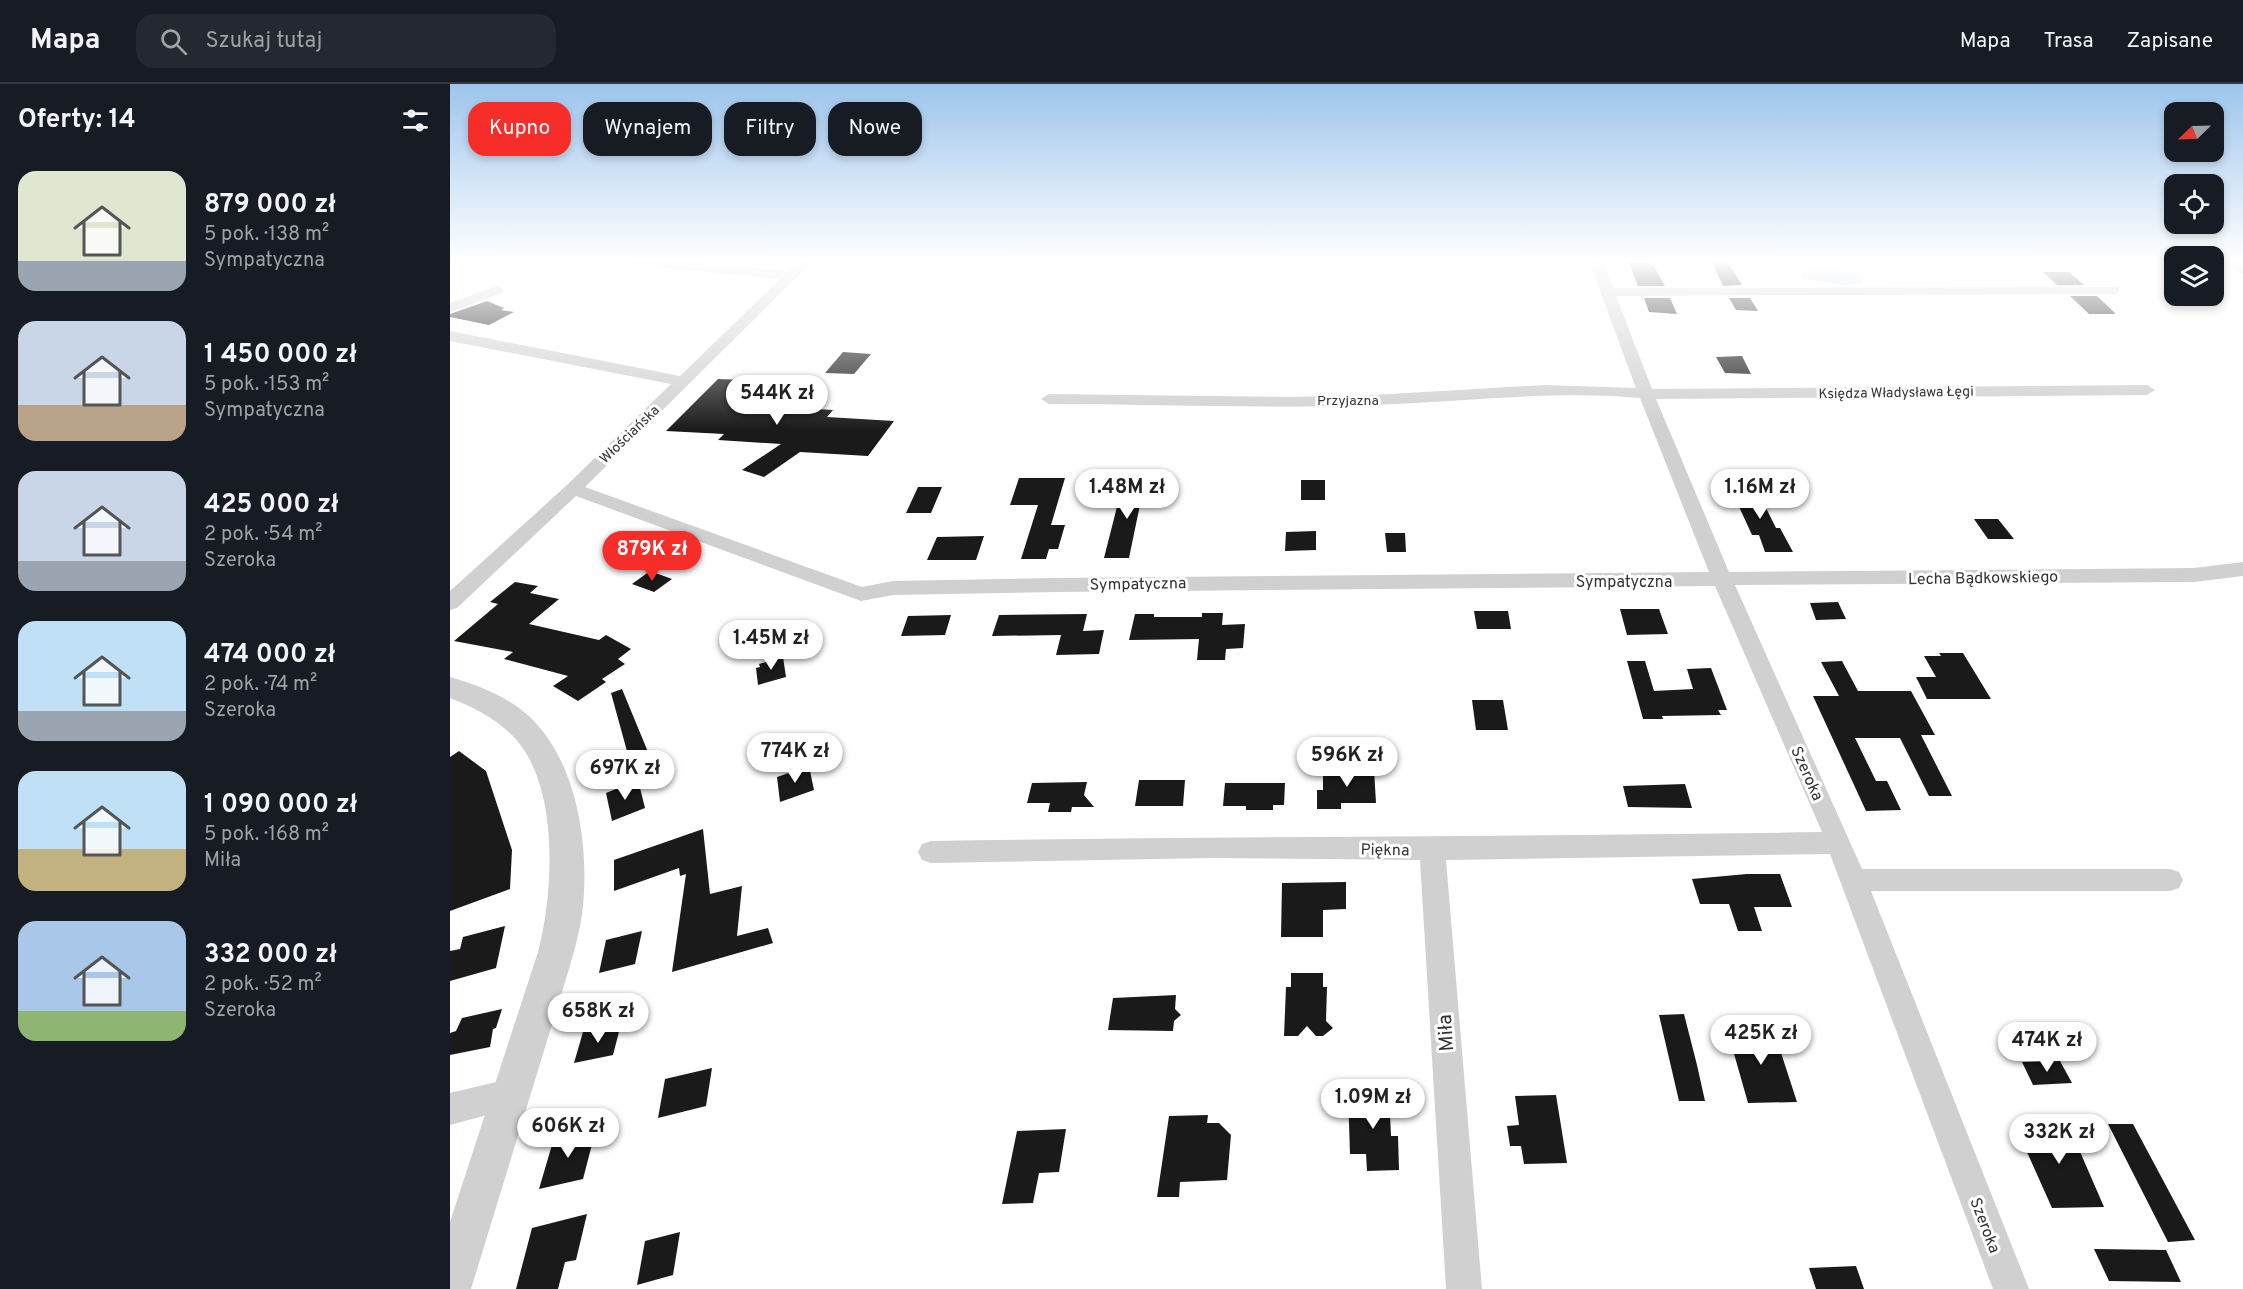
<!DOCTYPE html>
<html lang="pl">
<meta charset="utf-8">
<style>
body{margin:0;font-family:Overpass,sans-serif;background:#242831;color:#f1f3f6;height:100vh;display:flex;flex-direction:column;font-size:22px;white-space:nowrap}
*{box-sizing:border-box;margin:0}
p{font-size:20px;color:#9ea1a6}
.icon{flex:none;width:33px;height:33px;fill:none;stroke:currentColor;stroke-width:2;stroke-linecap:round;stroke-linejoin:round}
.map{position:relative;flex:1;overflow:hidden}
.drawer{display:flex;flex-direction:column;background:#171b24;width:450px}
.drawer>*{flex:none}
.guide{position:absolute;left:18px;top:18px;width:570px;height:54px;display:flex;gap:12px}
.needle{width:39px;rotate:247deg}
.controls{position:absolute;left:1714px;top:18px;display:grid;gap:12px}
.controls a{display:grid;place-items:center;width:60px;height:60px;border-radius:12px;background:#171b24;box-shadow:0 3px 9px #0003;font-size:30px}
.price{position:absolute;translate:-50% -51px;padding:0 14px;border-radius:21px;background:#fff;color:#222;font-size:20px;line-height:39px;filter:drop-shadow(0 2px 3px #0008)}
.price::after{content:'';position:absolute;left:50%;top:36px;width:18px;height:14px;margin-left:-9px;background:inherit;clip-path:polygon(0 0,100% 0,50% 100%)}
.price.active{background:#f62d29;color:#fff}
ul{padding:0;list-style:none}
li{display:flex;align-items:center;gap:18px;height:150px;padding:0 18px}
li span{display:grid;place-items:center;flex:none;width:168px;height:120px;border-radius:18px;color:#555}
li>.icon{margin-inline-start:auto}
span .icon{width:72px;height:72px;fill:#fffc;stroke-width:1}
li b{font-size:26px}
h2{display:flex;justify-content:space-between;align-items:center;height:72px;padding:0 18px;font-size:26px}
.tag{padding:0 21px;border-radius:18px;background:#171b24;box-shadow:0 3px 9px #0003;font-size:21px;line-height:54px}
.tag.active{background:#f62d29;color:#fff}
header{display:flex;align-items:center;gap:36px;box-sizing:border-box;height:84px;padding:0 30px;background:#171b24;border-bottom:2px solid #363941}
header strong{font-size:28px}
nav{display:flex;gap:33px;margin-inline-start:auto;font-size:21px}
.search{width:420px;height:54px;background:#242831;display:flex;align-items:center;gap:15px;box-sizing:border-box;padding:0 21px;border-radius:18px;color:#9ea1a6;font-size:22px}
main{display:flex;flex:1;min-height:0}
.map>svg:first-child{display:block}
.water{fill:#ccdff1}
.building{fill:#1a1a1a}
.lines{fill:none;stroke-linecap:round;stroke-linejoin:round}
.minor{fill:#d0d0d0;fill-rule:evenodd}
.tertiary{fill:#d0d0d0;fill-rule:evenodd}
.labels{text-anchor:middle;stroke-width:6;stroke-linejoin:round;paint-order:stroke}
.far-street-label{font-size:14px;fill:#333;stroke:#fff}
.street-label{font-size:16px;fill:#333;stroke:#fff}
.near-street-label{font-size:20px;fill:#333;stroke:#fff}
</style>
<header>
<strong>Mapa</strong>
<div class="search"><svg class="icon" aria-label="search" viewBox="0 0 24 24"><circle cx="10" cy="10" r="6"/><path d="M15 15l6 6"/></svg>Szukaj tutaj</div>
<nav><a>Mapa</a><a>Trasa</a><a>Zapisane</a></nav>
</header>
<main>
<section class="drawer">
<h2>Oferty: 14<svg class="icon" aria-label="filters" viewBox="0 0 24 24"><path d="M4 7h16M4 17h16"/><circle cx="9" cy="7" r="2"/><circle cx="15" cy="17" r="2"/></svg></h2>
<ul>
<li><span style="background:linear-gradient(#dfe7d0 75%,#9aa5b1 0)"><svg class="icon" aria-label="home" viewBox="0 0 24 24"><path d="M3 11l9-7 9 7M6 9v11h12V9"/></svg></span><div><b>879 000 zł</b><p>5 pok. · 138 m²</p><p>Sympatyczna</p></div></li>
<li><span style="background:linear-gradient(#c9d6e8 70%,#b9a48a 0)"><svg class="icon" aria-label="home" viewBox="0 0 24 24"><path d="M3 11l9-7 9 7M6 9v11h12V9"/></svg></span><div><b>1 450 000 zł</b><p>5 pok. · 153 m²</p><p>Sympatyczna</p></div></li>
<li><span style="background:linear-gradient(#c9d6e8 75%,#9aa5b1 0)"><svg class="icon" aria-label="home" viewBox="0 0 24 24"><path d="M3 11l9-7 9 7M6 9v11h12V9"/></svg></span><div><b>425 000 zł</b><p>2 pok. · 54 m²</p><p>Szeroka</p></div></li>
<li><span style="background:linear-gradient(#bfe0f5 75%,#9aa5b1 0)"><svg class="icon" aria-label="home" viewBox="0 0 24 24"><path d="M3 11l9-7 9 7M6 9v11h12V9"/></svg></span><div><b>474 000 zł</b><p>2 pok. · 74 m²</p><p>Szeroka</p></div></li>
<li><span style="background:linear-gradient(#bfe0f5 65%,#c2b280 0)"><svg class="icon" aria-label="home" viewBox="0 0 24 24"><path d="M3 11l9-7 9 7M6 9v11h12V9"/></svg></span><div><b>1 090 000 zł</b><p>5 pok. · 168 m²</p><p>Miła</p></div></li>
<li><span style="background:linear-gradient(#a9c7e8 75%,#8fb573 0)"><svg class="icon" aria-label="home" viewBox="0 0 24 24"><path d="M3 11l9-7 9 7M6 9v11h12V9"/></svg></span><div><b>332 000 zł</b><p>2 pok. · 52 m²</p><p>Szeroka</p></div></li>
</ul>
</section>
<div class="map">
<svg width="1793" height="1205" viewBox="0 0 1793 1205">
<rect width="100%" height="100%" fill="#fff"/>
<!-- water -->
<path class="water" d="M1353,186l48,1 12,5 -1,7 -17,2 -42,-6 -2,-4z"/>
<!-- building -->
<path class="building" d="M1262,177h15l15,24 -19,1z
M1179,179h23l13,23h-27z
M1593,188h26l15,13h-27z
M1620,212h27l19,18h-27z
M1194,214h26l7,16 -28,-2z
M1279,214h21l8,13 -22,-1z
M37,217l17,7 -3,2 13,2 -25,13 -39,-8v-3z
M393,268l28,2 -17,20 -29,-1z
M1292,272l9,18 -26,-1 -9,-16z
M268,295l26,1 -10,10 40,2 -13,14 72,4 -6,7 67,4 -26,35 -68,-4 -36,25 -22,-7 39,-26 -63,-4 6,-6 -58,-3z
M569,394h46l-14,47h14l-7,24h-9l-3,10h-25l17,-54h-28z
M851,396h24v20h-24z
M682,398h20l-3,18h-8l-12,58h-25l18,-71h9z
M1305,402l21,42h4l13,24h-28l-6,-17h-7l-22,-48z
M468,403h24l-11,26h-25z
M1524,435h24l16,20h-26z
M866,447v19l-31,1 1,-19z
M935,449h20l1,19h-19z
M534,452l-8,24h-49l10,-23z
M200,487l22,8 -18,13 -22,-8z
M65,498l23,4 -8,7 29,6 -30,25 70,16 7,-5 25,14 -13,10 7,5 -23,15 4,3 -28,19 -25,-15 15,-10 -64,-17 9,-7 -59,-11 44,-37 -8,-2z
M1388,518l8,17 -30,1 -6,-17z
M1170,525h39l9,25 -41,1z
M1024,527h34l3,18h-34z
M752,529h21l-1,12 23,-1 -2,24 -17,1 -1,11h-28l2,-21 -70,1 6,-26h19v3h48z
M637,530l-4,17 21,-1 -5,24 -43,1 5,-20 -69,1 7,-21z
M501,531l-6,20 -44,1 7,-20z
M1489,569h24l28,46h-64l-11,-22h20l-12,-21h17z
M333,573l3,20 -28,8 -2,-17 4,-1 -1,-3z
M1177,577h18l9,30 39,-2 -6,-20 24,-1 16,42h-9l3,5 -59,1 1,3h-20z
M1392,577l16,30h53l24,44h-14l31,61h-23l-29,-58h-45l21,43h11l14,29 -35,1 -53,-115h26l-18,-34z
M172,605l31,75 -20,9 -22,-80z
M1022,616h31l5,30h-32z
M9,667l27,20 26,79 -2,39 -60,22v-154z
M904,680l5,5h15l2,34h-35v6h-24v-19h6v-21h25z
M359,682l5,24 -34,12 -3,-25z
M188,696l7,28 -33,13 -6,-28z
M689,696h46l-2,26h-48z
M637,698l-3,13 10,12h-22l-1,5h-23l2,-9h-23l5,-20z
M775,699h60l-1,22h-11v5h-27v-4h-23z
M1235,700l7,24 -64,-1 -5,-21z
M253,745l7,65 32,-8 -5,50 31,-8 5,15 -101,29 14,-98 -6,2 -1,-8 -65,23v-31z
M1297,790h33l12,33h-38l8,24h-24l-9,-27h-29l-8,-25z
M896,798v27l-23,1v27h-42l1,-54z
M55,842l-9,42 -46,13v-30l10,-2 3,-12z
M192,847l-7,33 -36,9 7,-33z
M841,889h32v14h4l-1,34 7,7 -10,8h-7l-9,-10 -9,10h-14l2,-49h5z
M726,911l-1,14 6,6 -7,6 -1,10 -65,-1 5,-32z
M52,925l-6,19 -3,1 -3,18 -40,8v-22l6,-2 6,-13z
M1234,930l13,51 8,36h-26l-20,-86z
M171,940l-8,31 -39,8 9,-31z
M1323,944l24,74 -49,1 -21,-74z
M1610,977l12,22 -39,2 -11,-23z
M262,984l-6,38 -48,12 7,-39z
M898,1008h41l2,44h7l1,34 -32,1 -1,-17h-16z
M1106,1011l11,68 -43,1 -3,-18h-11l-3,-20 12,-1 -4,-29z
M758,1031l-1,8h12l12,12 -4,45 -47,2 -1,15h-22l12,-81z
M1564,1039l54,1 36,83 -52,1z
M1658,1040h25l62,116 -27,2z
M146,1045l-13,50 -44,10 15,-51z
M616,1045l-7,43 -20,1 -6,30 -31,1 15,-73z
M137,1130l-11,46 -11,2 -7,27h-42l16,-61z
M230,1148l-7,43 -36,10 8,-44z
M1644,1165l72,1 15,32 -72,-1z
M1406,1182l8,23h-48l-7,-21z"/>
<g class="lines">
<!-- minor -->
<path class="minor" d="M181,177h50l106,10 11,-10h15l-228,226 277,100 31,-6 162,-3 654,-6 -69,-174c-90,-8 -179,4 -268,7 -108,4 -215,-1 -323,-1l-8,-5 8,-5 243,3 81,-2 171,-10 92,3 -47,-127h14l10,27 506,-1v6l-5,1 -498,2 36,93 495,-4 8,5 -8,5 -491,4 73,173 465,-4 49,-6v14l-49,6 -459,3 127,284h308l9,3 4,8 -4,8 -9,3h-299l158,398h-36l-163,-435 -384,6 36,429h-36l-26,-429 -207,-2 -282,5 -9,-3 -4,-8 4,-8 9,-3c297,-5 594,-4 891,-9l-107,-246 -660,6 -162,3 -32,6 -285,-105 -119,112 -7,2v-19l117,-106 104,-101 -221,-43v-10l230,45 100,-97 -142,-14z
M1771,177h17l5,3v10z
M47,202l7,4 -2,3 -52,19v-9z
M63,994l11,5 5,11 -5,11 -74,20v-32z"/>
<!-- tertiary -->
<path class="tertiary" d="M0,593c28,8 59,20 81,41 46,45 58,126 52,188 -2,21 -8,42 -14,63l-98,320h-21v-67l88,-270c15,-57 20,-151 -14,-202 -17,-26 -46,-41 -74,-52z"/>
</g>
<!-- sky -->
<linearGradient id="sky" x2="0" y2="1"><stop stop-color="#9dc5ec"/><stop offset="0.51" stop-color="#fff"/><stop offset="1" stop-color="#fff" stop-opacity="0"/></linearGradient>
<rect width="1793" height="346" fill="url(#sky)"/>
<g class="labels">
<!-- far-street labels -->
<g class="far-street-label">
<text transform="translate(1446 308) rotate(-1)" y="5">Księdza Władysława Łęgi</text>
<text x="898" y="321">Przyjazna</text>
<text transform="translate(179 350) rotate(-44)" y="5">Włościańska</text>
</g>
<!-- street labels -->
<g class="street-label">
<text transform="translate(1533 493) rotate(-1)" y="6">Lecha Bądkowskiego</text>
<text x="1174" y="503">Sympatyczna</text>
<text transform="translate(688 499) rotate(-1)" y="6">Sympatyczna</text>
<text transform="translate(1358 689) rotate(66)" y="6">Szeroka</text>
<text transform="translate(935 765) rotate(1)" y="6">Piękna</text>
<text transform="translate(1536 1141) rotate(69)" y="6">Szeroka</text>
</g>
<!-- near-street labels -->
<g class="near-street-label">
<text transform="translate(995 949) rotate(-94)" y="7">Miła</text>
</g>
</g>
</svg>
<div class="controls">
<a><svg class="needle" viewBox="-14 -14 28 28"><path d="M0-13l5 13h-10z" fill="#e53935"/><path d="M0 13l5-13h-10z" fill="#9ea1a6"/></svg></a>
<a><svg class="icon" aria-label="locate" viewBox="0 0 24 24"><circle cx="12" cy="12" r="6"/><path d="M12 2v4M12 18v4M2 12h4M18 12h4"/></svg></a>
<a><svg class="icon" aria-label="layers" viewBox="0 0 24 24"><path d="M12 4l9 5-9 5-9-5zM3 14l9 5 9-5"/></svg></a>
</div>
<b class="price" style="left:327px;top:342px">544K zł</b>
<b class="price" style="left:677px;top:436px">1.48M zł</b>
<b class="price" style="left:1310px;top:436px">1.16M zł</b>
<b class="price active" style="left:202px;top:498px">879K zł</b>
<b class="price" style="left:321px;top:587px">1.45M zł</b>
<b class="price" style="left:345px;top:700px">774K zł</b>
<b class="price" style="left:897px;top:704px">596K zł</b>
<b class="price" style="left:175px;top:717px">697K zł</b>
<b class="price" style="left:148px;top:960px">658K zł</b>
<b class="price" style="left:1311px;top:982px">425K zł</b>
<b class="price" style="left:1597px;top:989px">474K zł</b>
<b class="price" style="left:923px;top:1046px">1.09M zł</b>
<b class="price" style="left:118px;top:1075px">606K zł</b>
<b class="price" style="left:1609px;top:1081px">332K zł</b>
<div class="guide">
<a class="tag active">Kupno</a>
<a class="tag">Wynajem</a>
<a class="tag">Filtry</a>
<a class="tag">Nowe</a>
</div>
</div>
</main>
